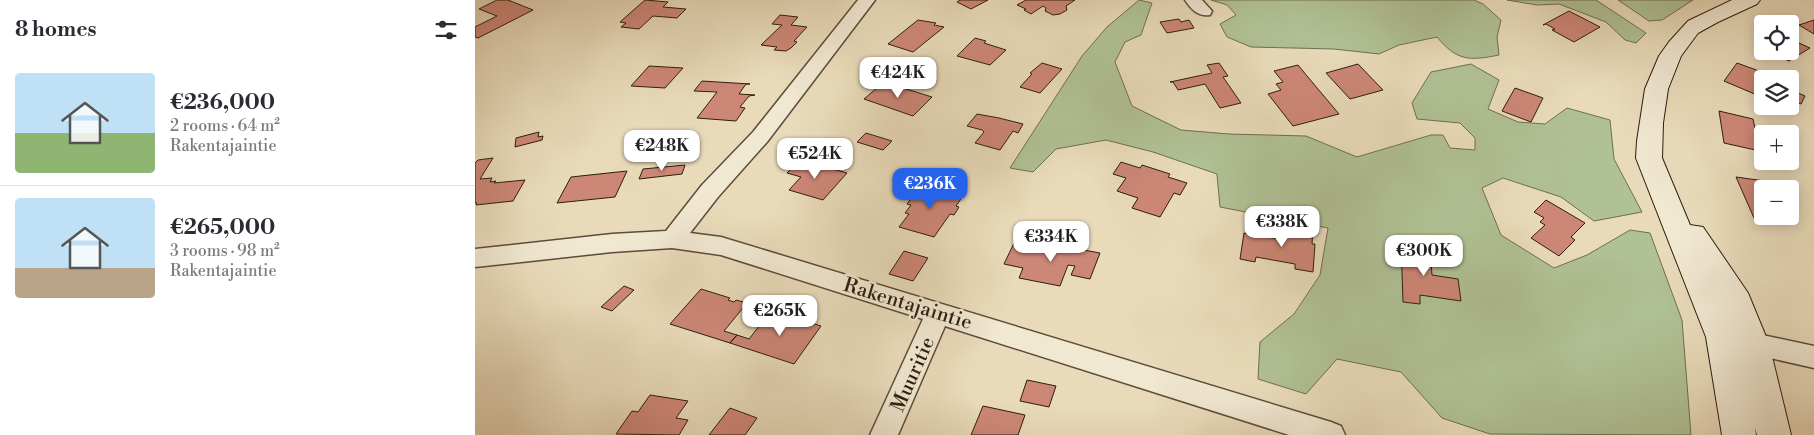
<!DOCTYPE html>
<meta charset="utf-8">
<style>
body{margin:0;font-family:"Libre Bodoni",serif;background:#f2f2f3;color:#2b2b33;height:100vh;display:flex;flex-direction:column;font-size:19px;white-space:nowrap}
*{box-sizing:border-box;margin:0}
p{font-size:16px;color:#7c7c81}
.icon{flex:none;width:28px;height:28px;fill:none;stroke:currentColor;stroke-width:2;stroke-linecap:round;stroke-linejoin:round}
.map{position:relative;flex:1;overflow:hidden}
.sheet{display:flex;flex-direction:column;background:#fff;width:475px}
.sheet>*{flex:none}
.controls{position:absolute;left:1279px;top:15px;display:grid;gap:10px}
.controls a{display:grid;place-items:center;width:45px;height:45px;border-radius:5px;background:#fff;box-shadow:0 2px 12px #0003;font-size:25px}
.price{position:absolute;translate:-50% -42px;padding:0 11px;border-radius:10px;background:#fff;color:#222;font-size:16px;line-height:32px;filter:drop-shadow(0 1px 2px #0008)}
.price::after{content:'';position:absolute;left:50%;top:30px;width:15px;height:11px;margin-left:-8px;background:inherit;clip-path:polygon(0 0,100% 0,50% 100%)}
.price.on{background:#2563eb;color:#fff}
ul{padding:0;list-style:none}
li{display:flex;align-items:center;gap:15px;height:125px;padding:0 15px}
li+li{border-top:1px solid #e1e1e2}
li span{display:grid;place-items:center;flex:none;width:140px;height:100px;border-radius:5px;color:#555}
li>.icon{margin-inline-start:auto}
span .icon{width:60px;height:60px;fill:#fffc;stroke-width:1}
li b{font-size:21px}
h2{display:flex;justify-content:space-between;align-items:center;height:60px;padding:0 15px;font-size:21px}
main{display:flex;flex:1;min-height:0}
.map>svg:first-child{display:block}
.green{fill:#b0c195;stroke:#6e6f53}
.building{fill:#cd8777;stroke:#2d1d11}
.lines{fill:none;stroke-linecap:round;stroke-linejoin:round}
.street-casing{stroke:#5c4c3b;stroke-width:3}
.secondary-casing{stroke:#2d1d11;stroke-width:2}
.street{fill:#f1e8d2;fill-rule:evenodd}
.secondary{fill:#f1e8d2;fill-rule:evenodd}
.labels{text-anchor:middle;stroke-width:5;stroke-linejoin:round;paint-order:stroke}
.street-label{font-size:20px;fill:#2d1d11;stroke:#f1e8d2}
</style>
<main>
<section class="sheet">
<h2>8 homes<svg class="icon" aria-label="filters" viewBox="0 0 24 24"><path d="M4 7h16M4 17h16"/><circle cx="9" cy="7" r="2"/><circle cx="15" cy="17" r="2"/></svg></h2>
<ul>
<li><span style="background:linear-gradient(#bfe0f5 60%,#8fb573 0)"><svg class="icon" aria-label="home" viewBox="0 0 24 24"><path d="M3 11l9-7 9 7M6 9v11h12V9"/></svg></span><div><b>€236,000</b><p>2 rooms · 64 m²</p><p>Rakentajaintie</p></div></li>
<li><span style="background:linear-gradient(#bfe0f5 70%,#b9a48a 0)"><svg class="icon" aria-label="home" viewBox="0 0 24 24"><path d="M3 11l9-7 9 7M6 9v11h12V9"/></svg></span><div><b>€265,000</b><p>3 rooms · 98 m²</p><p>Rakentajaintie</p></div></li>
</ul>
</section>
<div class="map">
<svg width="1339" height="435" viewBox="0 0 1339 435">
<rect width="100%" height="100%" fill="#e9dbba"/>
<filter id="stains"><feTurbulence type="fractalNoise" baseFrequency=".004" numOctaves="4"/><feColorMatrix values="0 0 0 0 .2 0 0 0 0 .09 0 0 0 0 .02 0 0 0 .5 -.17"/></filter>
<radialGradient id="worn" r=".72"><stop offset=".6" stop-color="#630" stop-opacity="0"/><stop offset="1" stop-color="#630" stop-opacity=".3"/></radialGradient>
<!-- green -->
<path class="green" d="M664,0l13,3 -11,32 -16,7 -10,20 17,44 49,24 48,4 77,2 51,21 74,-22h12l7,13 25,2v-12l-15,-15 -43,-4 -5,-16 19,-31 40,-8 28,16 -11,29 30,13 27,2 22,-16 43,12 4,39 28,53 -48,9 -33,-24 -58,-19 -21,10 19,47 53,33 33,-13 43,-25 20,3 32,87 9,115 -201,-1 -48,-16 -41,-46 -64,-13 -31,35 -48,-15 2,-37 34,-28 26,-39 8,-47 -108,-21 -3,-33 -64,-22 -47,-12 -50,9 -23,23 -23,-4 72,-112 25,-29z
M736,0h263l9,4 18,16 -4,17 2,18c-30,6 -42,6 -62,-18l-38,8 -20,9 -45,-5 -83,-2 -24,-10 -7,-13 16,-9 -9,-10z
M1032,0h89l50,33 -10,10 -11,-3 -19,-18 -47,-18 -22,1z
M1143,0h75l-31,20 -13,1z"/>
<!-- building -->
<path class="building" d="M22,0h11l25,10 -55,28 -3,-1v-10l22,-11 -18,-7z
M170,0l23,2 -5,5 23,2 -9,9 -24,-2 -14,13 -18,-2 5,-4 -6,-1z
M485,0h28l-17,9 -14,-7z
M551,0h49l-9,6 1,4 -7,4 -7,1 -8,-4 1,-3 -3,-2 -12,8 -7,-4 2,-1 -9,-4z
M1094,11l31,16 -26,15 -22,-12 3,-1 -9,-5 -3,1z
M305,15l18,2 -7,8 16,2 -13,14 3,1 -6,6 -5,3 -12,-1 3,-3 -16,-2 21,-20 -10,-1z
M704,19l2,3 8,-2 5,8 -27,5 -7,-11z
M443,20l18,3 -2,2 10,2 -31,25 -25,-8z
M1339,20v14l-15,-9z
M500,38l11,3 -2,2 22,7 -16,15 -33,-9z
M1315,39l20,9 -21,13 -21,-10h22z
M567,63l20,6 -22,24 -20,-6 12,-13 -2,-1z
M744,63l9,13 -5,1 18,26 -21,5 -15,-24 -27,6 -5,-8h-3l42,-9 -5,-8z
M1262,63l33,12 -2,4h-5v8l-6,8 -33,-14z
M883,64l25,26 -33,9 -24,-26z
M823,65l9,11 32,38 -46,12 -25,-32 13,-4 -5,-6 7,-2 -9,-11z
M174,66l34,2 -18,20 -34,-2z
M227,81l48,3h-4l-7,10 16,1 -6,1 -9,11 5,1 -9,13 -39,-3 20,-26 -23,-1z
M409,82l48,15 -19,19 -49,-17z
M1040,88l28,10 -12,24 -29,-11z
M1323,93l7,3 -4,8 -8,-3z
M1244,111l34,8 7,32 -36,-8z
M502,114l22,4 24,6 -5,9 -5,-2 -13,19 -25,-7 9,-11 -2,-2 -15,-4z
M64,132l-1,5 5,-1 -1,4 -27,7 1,-9z
M391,133l26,8 -9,9 -26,-8z
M18,158l-13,21 12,-1 -2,4 6,-1 -2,2 31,-3 -12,21 -37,4 1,-2h-2v-40l3,-3z
M325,160l47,13 -24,27 -34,-10 12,-13 -14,-4z
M646,162l19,6 2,-3 28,9 -2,3 19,6 -7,12 -6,-2 -14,24 -28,-9 6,-10 -21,-7 9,-13 -13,-4z
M210,165l-3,9 -43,5 4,-10z
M152,171l-12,26 -58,6 14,-26z
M1261,177l36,5 3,7h-12v27h26l3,7 -38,-5z
M446,185l20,5 -2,2 7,2 2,-2 15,4 -7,10 3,1 -5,8 -4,-1 -16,23 -35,-10 10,-13 -4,-1 6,-8 -4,-1z
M1071,200l39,23 -14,14 4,3 -16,16 -28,-18 14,-13 -5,-3 4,-4 -10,-6z
M811,225l27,4 -1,15h3l-2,28 -18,-3v-5l-39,-7 -1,5 -15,-3 4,-26 40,7z
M540,241l56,10 2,-3 27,5 -10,26 -19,-4 4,-9 -7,-1 -8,21 -41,-8 4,-10 -19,-4z
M926,244l29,4 2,27 26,4 3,22 -41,-6v9l-17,-2z
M429,251l24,7 -15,23 -24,-7z
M149,286l10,4 -22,21 -11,-4z
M226,289l29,9 -2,2 6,2 2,-2 11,3 -23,28 13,4 -7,8 -60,-19z
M296,311l17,5 -2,2 5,1 2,-2 28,9 -27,38 -64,-21 7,-8 12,4z
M552,380l29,6 -7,21 -29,-6z
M175,395l38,6 -12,17 12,2 -9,15 -63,-1 16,-23 6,1z
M508,406l42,9 -7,20h-47z
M255,408l27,10 -12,17h-36z"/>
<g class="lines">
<defs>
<path id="street" d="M383,0h17l-108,142 -49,55 -28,36 31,4 610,185 10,4 4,9h-56l-344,-109 -47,109h-28l53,-116 -202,-64 -49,-7 -60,4 -137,15v-18l137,-15 54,-3 36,-46 51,-53z
M710,0h17l10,11 -2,4c-12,2 -19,-6 -25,-15z
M1264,330l75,16v22l-84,-19 -4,-8 4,-8z"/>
<path id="secondary" d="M1257,0h28l-3,4 -39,18 -20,11 -17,23 -13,33 -5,34 -1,35 28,67 13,2 45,66 21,51 22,91h-34l-2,-7 1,7h-34l-16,-98 -70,-179 1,-17 8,-52 14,-33 10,-14 19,-21z"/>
</defs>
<!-- street casing -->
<use href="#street" class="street-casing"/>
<!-- secondary casing -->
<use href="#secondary" class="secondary-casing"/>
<!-- street -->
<use href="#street" class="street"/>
<!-- secondary -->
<use href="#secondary" class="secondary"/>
</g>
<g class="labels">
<!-- street labels -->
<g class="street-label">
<text transform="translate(433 303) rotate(17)" y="7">Rakentajaintie</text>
<text transform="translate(437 374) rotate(-66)" y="7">Muuritie</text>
</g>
</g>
<rect width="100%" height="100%" filter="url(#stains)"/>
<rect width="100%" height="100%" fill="url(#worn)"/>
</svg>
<div class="controls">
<a><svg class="icon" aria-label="locate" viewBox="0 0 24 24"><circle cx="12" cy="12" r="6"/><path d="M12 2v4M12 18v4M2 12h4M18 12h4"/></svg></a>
<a><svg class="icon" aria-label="layers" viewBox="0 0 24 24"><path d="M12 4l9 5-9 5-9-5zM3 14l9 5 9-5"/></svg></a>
<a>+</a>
<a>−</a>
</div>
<b class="price" style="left:423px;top:99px">€424K</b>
<b class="price" style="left:187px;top:172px">€248K</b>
<b class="price" style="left:340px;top:180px">€524K</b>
<b class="price on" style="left:455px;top:210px">€236K</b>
<b class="price" style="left:807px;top:248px">€338K</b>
<b class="price" style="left:576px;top:263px">€334K</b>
<b class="price" style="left:949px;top:277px">€300K</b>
<b class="price" style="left:305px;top:337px">€265K</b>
</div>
</main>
